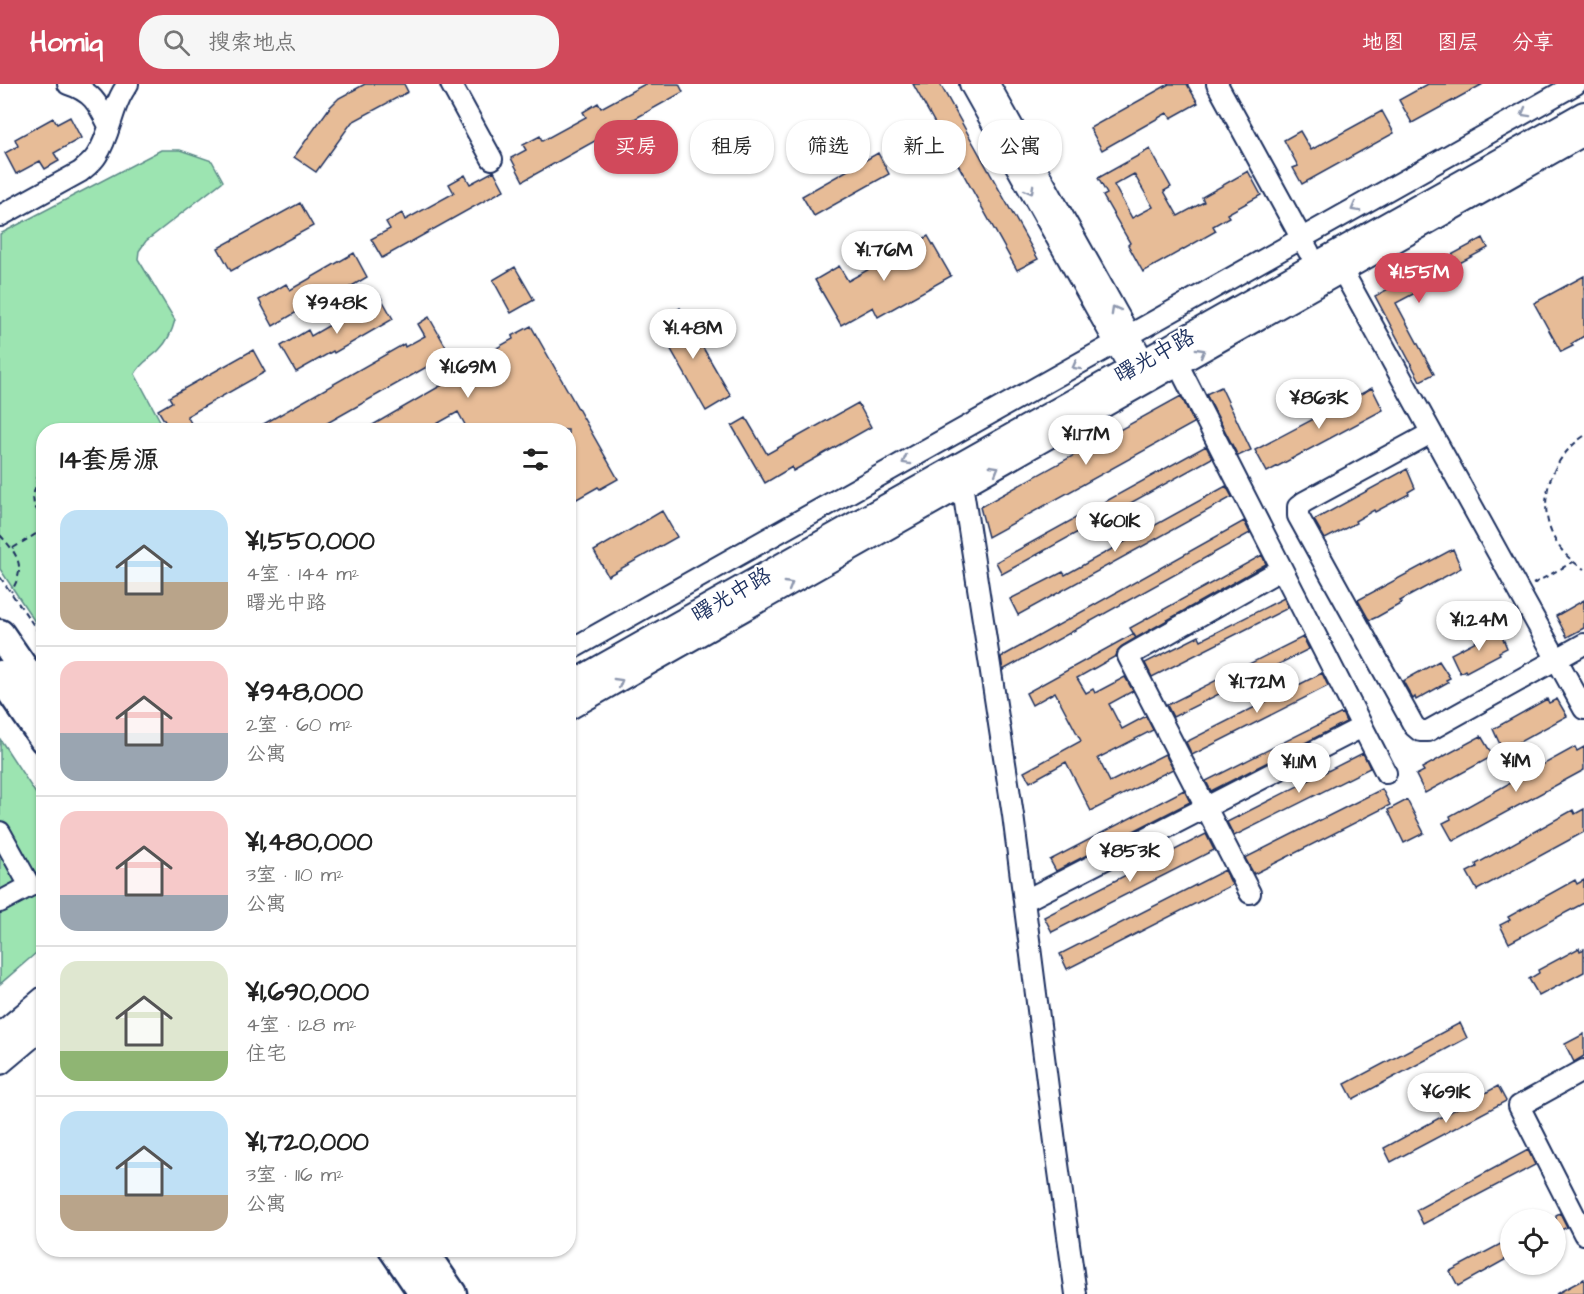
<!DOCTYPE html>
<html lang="zh">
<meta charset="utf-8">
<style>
body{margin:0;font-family:"Architects Daughter","LXGW WenKai TC",sans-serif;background:#f6f6f6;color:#222;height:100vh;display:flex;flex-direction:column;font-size:22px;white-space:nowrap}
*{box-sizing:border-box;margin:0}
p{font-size:20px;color:#767676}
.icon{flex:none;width:33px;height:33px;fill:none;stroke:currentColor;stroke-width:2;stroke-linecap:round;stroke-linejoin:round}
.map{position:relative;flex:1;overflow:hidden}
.panel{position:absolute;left:36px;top:339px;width:540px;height:834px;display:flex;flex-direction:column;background:#fff;border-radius:24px;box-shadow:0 2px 4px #0004}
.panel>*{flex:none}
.top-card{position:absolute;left:594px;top:36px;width:570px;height:54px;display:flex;gap:12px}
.tools{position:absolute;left:1500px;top:1125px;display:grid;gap:12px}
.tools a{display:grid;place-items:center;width:66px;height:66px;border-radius:50%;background:#fff;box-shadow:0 2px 4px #0004;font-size:30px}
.price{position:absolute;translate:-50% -51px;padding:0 14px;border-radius:21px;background:#fff;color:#222;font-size:20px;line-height:39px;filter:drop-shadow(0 2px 3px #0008)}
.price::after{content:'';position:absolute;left:50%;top:36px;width:18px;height:14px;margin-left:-9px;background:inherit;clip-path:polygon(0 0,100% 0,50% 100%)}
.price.active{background:#d1495b;color:#fff}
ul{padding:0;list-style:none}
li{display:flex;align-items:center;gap:18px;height:150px;padding:0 24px}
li+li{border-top:2px solid #e0e0e0}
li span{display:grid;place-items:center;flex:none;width:168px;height:120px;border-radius:18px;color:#555}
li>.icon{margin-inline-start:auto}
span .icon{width:72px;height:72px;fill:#fffc;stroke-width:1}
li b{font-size:26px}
h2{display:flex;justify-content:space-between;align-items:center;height:72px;padding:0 24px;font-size:26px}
.tag{padding:0 21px;border-radius:24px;background:#fff;box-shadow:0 2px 4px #0004;font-size:21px;line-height:54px}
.tag.active{background:#d1495b;color:#fff}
header{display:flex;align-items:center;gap:36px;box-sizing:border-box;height:84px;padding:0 30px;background:#d1495b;color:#fff}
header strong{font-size:28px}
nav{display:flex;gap:33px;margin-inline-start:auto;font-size:21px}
.search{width:420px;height:54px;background:#f6f6f6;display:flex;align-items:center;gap:15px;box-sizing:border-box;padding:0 21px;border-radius:24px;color:#767676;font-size:22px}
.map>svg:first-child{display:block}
.green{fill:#9ce4b1;stroke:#5c8a88;stroke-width:1.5}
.building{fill:#e7bc97;stroke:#1b2f5e;stroke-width:1.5;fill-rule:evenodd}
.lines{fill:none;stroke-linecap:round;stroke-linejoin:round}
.minor-casing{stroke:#1b2f5e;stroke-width:24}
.major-casing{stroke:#1b2f5e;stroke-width:28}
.highway-casing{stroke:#1b2f5e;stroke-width:33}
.path{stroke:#1b2f5e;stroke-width:2;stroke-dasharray:6 4.5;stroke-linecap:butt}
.minor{stroke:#fff;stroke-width:20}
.major{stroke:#fff;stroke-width:24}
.highway{stroke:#fff;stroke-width:28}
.oneway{stroke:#8d97ae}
.labels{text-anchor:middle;stroke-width:4.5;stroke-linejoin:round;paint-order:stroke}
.street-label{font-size:22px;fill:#1b2f5e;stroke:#fff}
</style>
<header>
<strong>Homiq</strong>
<div class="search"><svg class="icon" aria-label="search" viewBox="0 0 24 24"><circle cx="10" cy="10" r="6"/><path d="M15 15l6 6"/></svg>搜索地点</div>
<nav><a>地图</a><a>图层</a><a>分享</a></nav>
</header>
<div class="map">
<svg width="1584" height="1210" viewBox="0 0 1584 1210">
<rect width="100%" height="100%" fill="#fff"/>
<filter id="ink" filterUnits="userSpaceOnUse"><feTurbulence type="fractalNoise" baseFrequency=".0167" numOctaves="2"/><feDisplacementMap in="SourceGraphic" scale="12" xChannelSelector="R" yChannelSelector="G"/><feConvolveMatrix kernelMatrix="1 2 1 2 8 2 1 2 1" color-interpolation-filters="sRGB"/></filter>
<g filter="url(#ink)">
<!-- green -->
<path class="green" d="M161,66h19l32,11 11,20 -77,60 -7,10 -1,8 37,61c-3,12 -7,21 -16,30 -9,9 -18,12 -24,24l30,56h-121l-1,204 -43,-65v-335z
M0,655l44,67 -1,141 -43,37z"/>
<!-- building -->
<path class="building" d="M365,0h39l4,8 -56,30 -36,50 -22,-15 36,-50 9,-9z
M645,0h34l4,8 -160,89 -12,-23 15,-8 -3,-5 17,-9 2,5 44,-24 -3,-5 15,-9 3,5z
M913,0h27l98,175 -21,11z
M1169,0h18l11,19 -27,15 -4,-5 -65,37 -12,-22z
M1428,0h55l-71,39 -13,-23z
M1382,27l12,22 -92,51 -9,-16 5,-2 -14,-26 16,-9 11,19z
M70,33l11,21 -27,15 5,8 -14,8 -5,-8 -24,13 -11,-21 13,-7 -3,-7 38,-21 4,6z
M1150,65l21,38 -7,4 14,25 26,-14 -2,-5 46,-26 13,24 -34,19 2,3 -16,9 3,5 -73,41 -15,-27 2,-2 -27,-47 4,-2 -9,-16zM1134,90l19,33 -21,11 -18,-33z
M878,69l11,21 -75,42 -12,-20z
M494,87l10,19 -122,68 -11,-19 19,-10 -4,-7 16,-9 3,7 49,-27 -5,-9 16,-9 5,9z
M300,119l13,23 -82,45 -13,-23z
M928,152l23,40 -73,41 -5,-10 -32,18 -26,-45 24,-14 9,15z
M1483,154l5,10 -55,29 3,5 -40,21 38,71 -14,7 -45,-85z
M354,169l13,24 -57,34 -3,-5 -34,20 -14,-26 27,-16 4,6z
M515,183l19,33 -23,13 -18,-33z
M1584,192v60l-13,8 2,2 -12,6 -27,-49z
M380,212l13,23 -59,34 -1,-2 -37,21 -15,-26 27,-16 3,6z
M680,224l51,88 -25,15 -50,-88z
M429,233l29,51 4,-3 1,2 50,-28 -1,-3 19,-10 87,153 -18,10 -2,-2 -30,17v-74h-100l-10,-18 -32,18h-62l78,-45 -12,-20 -115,65h-62l151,-86 1,3 20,-11 -7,-12z
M253,266l12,22 -78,44 8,14h-25l-12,-20 14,-8 -3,-5z
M1221,303l30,63 -13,6 -32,-62z
M1372,304l11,22 -116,62 -12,-22z
M1181,312l13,27 -206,114 -8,-30z
M858,319l13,24 -78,44 -1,-4 -27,16 -33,-57 14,-8 21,36z
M1206,362l6,12 -210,116 -6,-12z
M1407,385l8,19 -7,4 1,2 -34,18 -1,-2 -19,11 1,2 -31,16 -11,-19z
M1226,402l6,11 -214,118 -8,-16 53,-27 2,3z
M662,427l15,26 -69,39 -14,-25z
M1244,437l6,12 -247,137 -2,-13z
M1453,465l8,19 -61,33 2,2 -25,14 -7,3 -2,-2 -10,-18z
M1262,471l4,9 -130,74 -6,-10z
M1284,514l4,10 -136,69 -7,-14 54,-27 2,4z
M1584,516v28l-17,9 -11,-21z
M1499,545l8,19 -8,4 1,2 -34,18 -1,-2 -5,3 -9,-19z
M1133,550l3,4 -14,8 -4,4 -2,6 -39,22 9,15 7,-4 2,4 30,-16 8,14 -24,13 13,25 24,-13 7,14 -55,28 12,24 55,-28 8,15 -82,42 -25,-49 -36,20 -6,-10 57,-31 -26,-49 -23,13 -6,-12z
M1303,553l6,12 -136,68 -6,-12z
M1439,577l11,17 -4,2 2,2 -32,18 -1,-3 -2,2 -10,-18z
M1322,589l6,13 -136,69 -6,-13z
M1547,615l2,4 8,-4 10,17 -64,35 -10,-22z
M1342,629l4,9 -135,69 -5,-10z
M1481,652l12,20 -68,37 -9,-18 8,-4 -2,-3z
M1575,663l2,4 7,-4v23l-131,71 -10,-18 8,-4 -1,-3z
M1363,669l7,15 -136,68 -7,-14z
M1382,705l8,16 -136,69 -9,-16z
M1184,706l6,12 -134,69 -6,-11z
M1407,716l17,33 -20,10 -16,-33z
M1584,725v23l-107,58 -10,-18 10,-5 -1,-3 97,-54 2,4z
M1206,750l8,16 -162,82 -8,-15z
M1225,786l7,15 -165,84 -7,-15z
M1575,796l2,4 7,-4v23l-75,40 -9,-18 10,-5 -2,-3z
M1579,864l1,3 4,-2v23l-45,24 -10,-17 10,-6 -1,-3z
M1460,939l7,15 -114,61 -8,-15z
M1584,950v22l-10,6 -9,-18z
M1498,1002l8,15 -115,61 -7,-14z
M1528,1066l7,15 -112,59 -7,-14z
M1560,1129l7,14 -11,6v-18z
M1510,1155v18l-52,29 -8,-15z
M1584,1195v15h-28z"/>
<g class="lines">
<defs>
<path id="minor" d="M68,0c25,8 30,20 41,42
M451,0l41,75
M970,0l160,285
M989,0l155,277
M1217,0l92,168
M0,132l80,-44c6,-5 13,-10 17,-17 14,-21 15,-51 31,-71
M1343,188l241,437
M1172,269l214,420
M1431,349l-127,69 -6,5v9l116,210 6,5h8l156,-87
M961,393l52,338 43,335 20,144
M568,567l1008,-567
M568,626l1016,-575
M0,748l30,54 -30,16
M1250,809l-122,-237 154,-87
M1024,817l338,-174
M1584,986l-65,36 65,128"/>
<path id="major" d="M568,602l1016,-572
M0,952l44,-37
M0,978l44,-37"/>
<path id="highway" d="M0,550l44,64
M0,591l44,64
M394,1166l30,44
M422,1166l30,44"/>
</defs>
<!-- minor casing -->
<use href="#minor" class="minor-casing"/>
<!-- major casing -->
<use href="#major" class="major-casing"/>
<!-- highway casing -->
<use href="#highway" class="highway-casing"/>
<!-- path -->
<path class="path" d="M1584,352c-48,33 -53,102 0,133
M44,364l-4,2 -3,31 -4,15 1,9 10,16
M0,451c19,21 26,32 11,57
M13,464l31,-19
M0,493l44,63
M1533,500l40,-22"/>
<!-- minor -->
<use href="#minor" class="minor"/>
<!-- major -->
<use href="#major" class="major"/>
<!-- highway -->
<use href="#highway" class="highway"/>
</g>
<!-- one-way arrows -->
<defs><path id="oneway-chevron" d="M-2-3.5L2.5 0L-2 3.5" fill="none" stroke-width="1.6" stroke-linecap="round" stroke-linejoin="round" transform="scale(1.5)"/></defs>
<g class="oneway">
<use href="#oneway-chevron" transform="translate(1525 29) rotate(151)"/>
<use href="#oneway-chevron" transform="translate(1030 106) rotate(61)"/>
<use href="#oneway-chevron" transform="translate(1355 124) rotate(151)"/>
<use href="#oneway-chevron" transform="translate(1115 226) rotate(-119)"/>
<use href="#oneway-chevron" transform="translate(1201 268) rotate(-30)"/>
<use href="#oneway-chevron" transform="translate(1076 282) rotate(151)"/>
<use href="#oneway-chevron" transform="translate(906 377) rotate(151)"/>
<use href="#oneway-chevron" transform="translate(995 385) rotate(-30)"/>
<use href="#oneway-chevron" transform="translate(789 501) rotate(-30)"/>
<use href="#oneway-chevron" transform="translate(619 598) rotate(-30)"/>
</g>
</g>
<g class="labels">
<!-- street labels -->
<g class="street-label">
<text transform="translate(1154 271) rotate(-29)" y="8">曙光中路</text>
<text transform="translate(731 510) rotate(-30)" y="8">曙光中路</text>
</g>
</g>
</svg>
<div class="tools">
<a><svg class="icon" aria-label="locate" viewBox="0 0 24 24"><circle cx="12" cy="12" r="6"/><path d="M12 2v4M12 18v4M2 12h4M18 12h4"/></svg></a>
</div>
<b class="price" style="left:884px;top:198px">¥1.76M</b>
<b class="price active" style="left:1419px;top:220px">¥1.55M</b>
<b class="price" style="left:337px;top:251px">¥948K</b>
<b class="price" style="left:693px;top:276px">¥1.48M</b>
<b class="price" style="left:468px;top:315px">¥1.69M</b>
<b class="price" style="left:1319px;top:346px">¥863K</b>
<b class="price" style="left:1086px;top:382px">¥1.17M</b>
<b class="price" style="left:1115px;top:469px">¥601K</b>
<b class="price" style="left:1479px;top:568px">¥1.24M</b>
<b class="price" style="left:1257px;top:630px">¥1.72M</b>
<b class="price" style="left:1516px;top:709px">¥1M</b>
<b class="price" style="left:1299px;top:710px">¥1.1M</b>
<b class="price" style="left:1130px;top:799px">¥853K</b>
<b class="price" style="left:1446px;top:1040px">¥691K</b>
<div class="top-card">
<a class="tag active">买房</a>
<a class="tag">租房</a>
<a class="tag">筛选</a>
<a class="tag">新上</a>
<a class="tag">公寓</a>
</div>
<section class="panel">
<h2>14套房源<svg class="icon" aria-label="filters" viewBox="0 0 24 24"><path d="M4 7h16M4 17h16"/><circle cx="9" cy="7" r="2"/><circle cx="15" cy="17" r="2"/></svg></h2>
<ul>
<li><span style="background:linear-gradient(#bfe0f5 60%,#b9a48a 0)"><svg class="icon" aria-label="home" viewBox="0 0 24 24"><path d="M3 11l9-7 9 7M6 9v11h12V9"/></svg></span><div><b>¥1,550,000</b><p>4室 · 144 m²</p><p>曙光中路</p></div></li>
<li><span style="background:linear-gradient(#f6c9c9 60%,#9aa5b1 0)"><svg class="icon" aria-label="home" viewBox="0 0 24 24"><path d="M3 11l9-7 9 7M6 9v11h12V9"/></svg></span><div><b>¥948,000</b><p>2室 · 60 m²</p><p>公寓</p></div></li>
<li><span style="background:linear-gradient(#f6c9c9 70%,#9aa5b1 0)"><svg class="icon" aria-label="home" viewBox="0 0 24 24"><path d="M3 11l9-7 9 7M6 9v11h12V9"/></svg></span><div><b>¥1,480,000</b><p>3室 · 110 m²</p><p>公寓</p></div></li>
<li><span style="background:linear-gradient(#dfe7d0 75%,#8fb573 0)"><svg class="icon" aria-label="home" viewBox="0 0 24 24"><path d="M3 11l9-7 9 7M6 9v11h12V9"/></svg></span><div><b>¥1,690,000</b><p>4室 · 128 m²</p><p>住宅</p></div></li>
<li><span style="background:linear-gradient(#bfe0f5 70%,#b9a48a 0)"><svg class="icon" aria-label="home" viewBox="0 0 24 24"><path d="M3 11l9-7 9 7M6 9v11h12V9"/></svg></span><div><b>¥1,720,000</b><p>3室 · 116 m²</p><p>公寓</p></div></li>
</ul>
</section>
</div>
